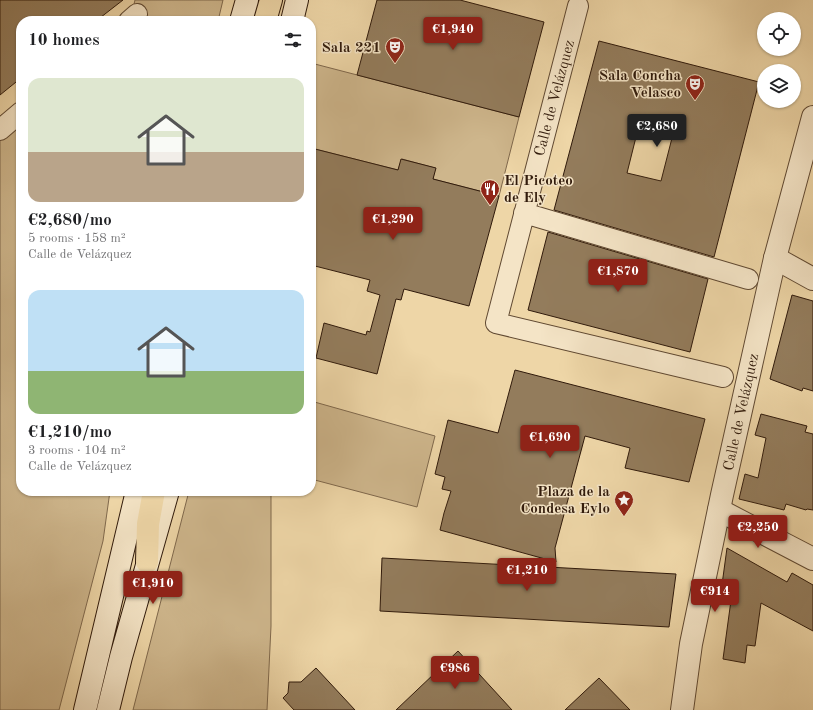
<!DOCTYPE html>
<meta charset="utf-8">
<style>
body{margin:0;font-family:"Old Standard TT",serif;background:#f2f2f2;color:#202124;height:100vh;display:flex;flex-direction:column;font-size:15px;white-space:nowrap}
*{box-sizing:border-box;margin:0}
p{font-size:13px;color:#757577}
.icon{flex:none;width:22px;height:22px;fill:none;stroke:currentColor;stroke-width:2;stroke-linecap:round;stroke-linejoin:round}
.map{position:relative;flex:1;overflow:hidden}
.panel{position:absolute;left:16px;top:16px;width:300px;height:480px;display:flex;flex-direction:column;background:#fff;border-radius:16px;box-shadow:0 1px 3px #0004}
.panel>*{flex:none}
.tools{position:absolute;left:757px;top:12px;display:grid;gap:8px}
.tools a{display:grid;place-items:center;width:44px;height:44px;border-radius:50%;background:#fff;box-shadow:0 1px 3px #0004;font-size:20px}
.price{position:absolute;translate:-50% -34px;padding:0 9px;border-radius:4px;background:#8f2418;color:#fff;font-size:13px;line-height:26px;filter:drop-shadow(0 1px 2px #0008)}
.price::after{content:'';position:absolute;left:50%;top:24px;width:12px;height:9px;margin-left:-6px;background:inherit;clip-path:polygon(0 0,100% 0,50% 100%)}
.price.active{background:#222;color:#fff}
ul{padding:0;list-style:none}
li{display:grid;align-content:center;gap:8px;height:212px;padding:0 12px}
li span{display:grid;place-items:center;height:124px;border-radius:12px;color:#555}
li>.icon{margin-inline-start:auto}
span .icon{width:72px;height:72px;fill:#fffc;stroke-width:1}
li b{font-size:17px}
h2{display:flex;justify-content:space-between;align-items:center;height:48px;padding:0 12px;font-size:17px}
.map>svg:first-child{display:block}
.green{fill:#ceb68c;stroke:#7f684c}
.building{fill:#937c5c;stroke:#301a0b;fill-rule:evenodd}
.lines{fill:none;stroke-linecap:round;stroke-linejoin:round}
.pedestrian-casing{stroke:#604932;stroke-width:22}
.minor-casing{stroke:#604932;stroke-width:24}
.secondary-casing{stroke:#301a0b;stroke-width:24}
.primary-casing{stroke:#301a0b;stroke-width:24}
.pedestrian{stroke:#f4e4c6;stroke-width:20}
.minor{stroke:#f4e4c6;stroke-width:22}
.secondary{stroke:#f4e4c6;stroke-width:22}
.primary{stroke:#eed6a7;stroke-width:22}
.labels{text-anchor:middle;stroke-width:3;stroke-linejoin:round;paint-order:stroke}
.poi-label{font-size:15px;font-weight:bold;fill:#301a0b;stroke:#f4e4c6;text-anchor:end}
.street-label{font-size:15px;fill:#301a0b;stroke:#f4e4c6}
</style>
<div class="map">
<svg width="813" height="710" viewBox="0 0 813 710">
<rect width="100%" height="100%" fill="#eed6a7"/>
<filter id="stains"><feTurbulence type="fractalNoise" baseFrequency=".005" numOctaves="4"/><feColorMatrix values="0 0 0 0 .2 0 0 0 0 .09 0 0 0 0 .02 0 0 0 .5 -.17"/></filter>
<radialGradient id="worn" r=".72"><stop offset=".6" stop-color="#630" stop-opacity="0"/><stop offset="1" stop-color="#630" stop-opacity=".3"/></radialGradient>
<!-- green -->
<path class="green" d="M135,0h88l-5,21h-88z
M311,63l208,54 -20,79 -66,-17 2,-11 -33,-9 -4,11 -87,-22z
M21,103v388h89l-7,50 -44,169h-59v-594z
M311,401l124,35 -18,71 -106,-28z
M189,491h82v135l-4,84h-134z"/>
<!-- building -->
<path class="building" d="M0,0h123l-27,21h-75v57l-21,17z
M377,0h83l84,22 -25,95 -162,-42z
M599,41l160,41 -45,175 -160,-47zM638,129l34,9 -11,43 -34,-8z
M311,148l87,22 3,-11 35,9 -3,11 66,17 -30,110 -65,-17 -3,11 -5,-1 -19,75 -61,-16 8,-35 42,12 1,-4 3,1 10,-37 -13,-4 3,-11 -59,-15z
M548,232l160,47 -18,73 -162,-42z
M792,295l21,6v90l-10,-3 -1,3 -32,-12z
M515,370l190,49 -16,63 -64,-14 5,-20 -45,-12 -30,112 1,14 -116,-32 4,-17 7,-22 -9,-2 3,-12 -10,-3 13,-54 50,13z
M761,414l46,12 -2,6 8,2v76l-6,-1 -1,1 -20,-6 -2,6 -45,-11 6,-25 13,4 8,-40 -11,-3z
M727,548l60,34 5,-9 21,12v46l-52,-28 -6,43 -8,-1 -2,18 -22,-4 9,-66 -11,-1z
M382,558l294,16 -7,53 -289,-16z
M458,651l54,59h-116l40,-38z
M316,668l39,42h-61l-11,-12 5,-5 1,-11h12z
M599,678l31,32h-65z"/>
<g class="lines">
<defs>
<path id="pedestrian" d="M578,6l-82,317 227,54
M129,21l8,-7
M0,130l21,-18
M524,213l224,66"/>
<g id="minor">
<path d="M775,258l38,21"/>
<path d="M719,510l94,49"/>
<path id="s1" d="M682,710l9,-66 31,-149 53,-237 38,-141"/>
</g>
<path id="secondary" d="M241,21l6,-21
M292,21l5,-21
M85,710l52,-219
M108,710l13,-53 47,-166"/>
<path id="primary" d="M265,21l6,-21
M147,562l1,-38 6,-33"/>
</defs>
<!-- pedestrian casing -->
<use href="#pedestrian" class="pedestrian-casing"/>
<!-- minor casing -->
<use href="#minor" class="minor-casing"/>
<!-- secondary casing -->
<use href="#secondary" class="secondary-casing"/>
<!-- primary casing -->
<use href="#primary" class="primary-casing"/>
<!-- pedestrian -->
<use href="#pedestrian" class="pedestrian"/>
<!-- minor -->
<use href="#minor" class="minor"/>
<!-- secondary -->
<use href="#secondary" class="secondary"/>
<!-- primary -->
<use href="#primary" class="primary"/>
</g>
<!-- icons -->
<defs>
<symbol id="theatre-pin" viewBox="-11 -11 22 30"><path d="M0 17L-7.5 6A9.5 9.5 0 1 1 7.5 6Z" fill="#8f2418" stroke="#f4e4c6"/><path d="M-5-5.5Q0-4 5-5.5V0Q5 5 0 6Q-5 5-5 0ZM-3.3-2.5H-1v1.5H-3.3ZM1-2.5H3.3v1.5H1ZM-2.8 1Q0 5.5 2.8 1Z" fill="#fff"/></symbol>
<symbol id="restaurant-pin" viewBox="-11 -11 22 30"><path d="M0 17L-7.5 6A9.5 9.5 0 1 1 7.5 6Z" fill="#8f2418" stroke="#f4e4c6"/><path d="M-5-6h1v4h1v-4h1v4h1v-4h1v5L-1.5 .5V6h-2V.5L-5-1ZM5-6V6H3V1.5H1.5Q1.5-4 5-6Z" fill="#fff"/></symbol>
<symbol id="sight-pin" viewBox="-11 -11 22 30"><path d="M0 17L-7.5 6A9.5 9.5 0 1 1 7.5 6Z" fill="#8f2418" stroke="#f4e4c6"/><path d="M0-6L1.8-2.2L6-1.7L2.9 1.2L3.7 5.4L0 3.3L-3.7 5.4L-2.9 1.2L-6-1.7L-1.8-2.2Z" fill="#fff"/></symbol>
</defs>
<g fill-rule="evenodd">
<use href="#theatre-pin" x="384" y="36" width="22" height="30"/>
<use href="#theatre-pin" x="684" y="73" width="22" height="30"/>
<use href="#restaurant-pin" x="479" y="178" width="22" height="30"/>
<use href="#sight-pin" x="613" y="489" width="22" height="30"/>
</g>
<g class="labels">
<!-- poi labels -->
<g class="poi-label">
<text x="381" y="52">Sala 221</text>
<text x="681" y="80">Sala Concha<tspan x="681" dy="17">Velasco</tspan></text>
<text x="504" y="185" text-anchor="start">El Picoteo<tspan x="504" dy="17">de Ely</tspan></text>
<text x="610" y="496">Plaza de la<tspan x="610" dy="17">Condesa Eylo</tspan></text>
</g>
<!-- street labels -->
<g class="street-label">
<text transform="translate(554 98) rotate(-75)" y="5">Calle de Velázquez</text>
<text dy="5" stroke="none"><textPath href="#s1" startOffset="304">Calle de Velázquez</textPath></text>
</g>
</g>
<rect width="100%" height="100%" filter="url(#stains)"/>
<rect width="100%" height="100%" fill="url(#worn)"/>
</svg>
<div class="tools">
<a><svg class="icon" aria-label="locate" viewBox="0 0 24 24"><circle cx="12" cy="12" r="6"/><path d="M12 2v4M12 18v4M2 12h4M18 12h4"/></svg></a>
<a><svg class="icon" aria-label="layers" viewBox="0 0 24 24"><path d="M12 4l9 5-9 5-9-5zM3 14l9 5 9-5"/></svg></a>
</div>
<b class="price" style="left:453px;top:51px">€1,940</b>
<b class="price active" style="left:657px;top:148px">€2,680</b>
<b class="price" style="left:393px;top:241px">€1,290</b>
<b class="price" style="left:618px;top:293px">€1,870</b>
<b class="price" style="left:550px;top:459px">€1,690</b>
<b class="price" style="left:758px;top:549px">€2,250</b>
<b class="price" style="left:527px;top:592px">€1,210</b>
<b class="price" style="left:153px;top:605px">€1,910</b>
<b class="price" style="left:715px;top:613px">€914</b>
<b class="price" style="left:455px;top:690px">€986</b>
<section class="panel">
<h2>10 homes<svg class="icon" aria-label="filters" viewBox="0 0 24 24"><path d="M4 7h16M4 17h16"/><circle cx="9" cy="7" r="2"/><circle cx="15" cy="17" r="2"/></svg></h2>
<ul>
<li><span style="background:linear-gradient(#dfe7d0 60%,#b9a48a 0)"><svg class="icon" aria-label="home" viewBox="0 0 24 24"><path d="M3 11l9-7 9 7M6 9v11h12V9"/></svg></span><div><b>€2,680/mo</b><p>5 rooms · 158 m²</p><p>Calle de Velázquez</p></div></li>
<li><span style="background:linear-gradient(#bfe0f5 65%,#8fb573 0)"><svg class="icon" aria-label="home" viewBox="0 0 24 24"><path d="M3 11l9-7 9 7M6 9v11h12V9"/></svg></span><div><b>€1,210/mo</b><p>3 rooms · 104 m²</p><p>Calle de Velázquez</p></div></li>
</ul>
</section>
</div>
